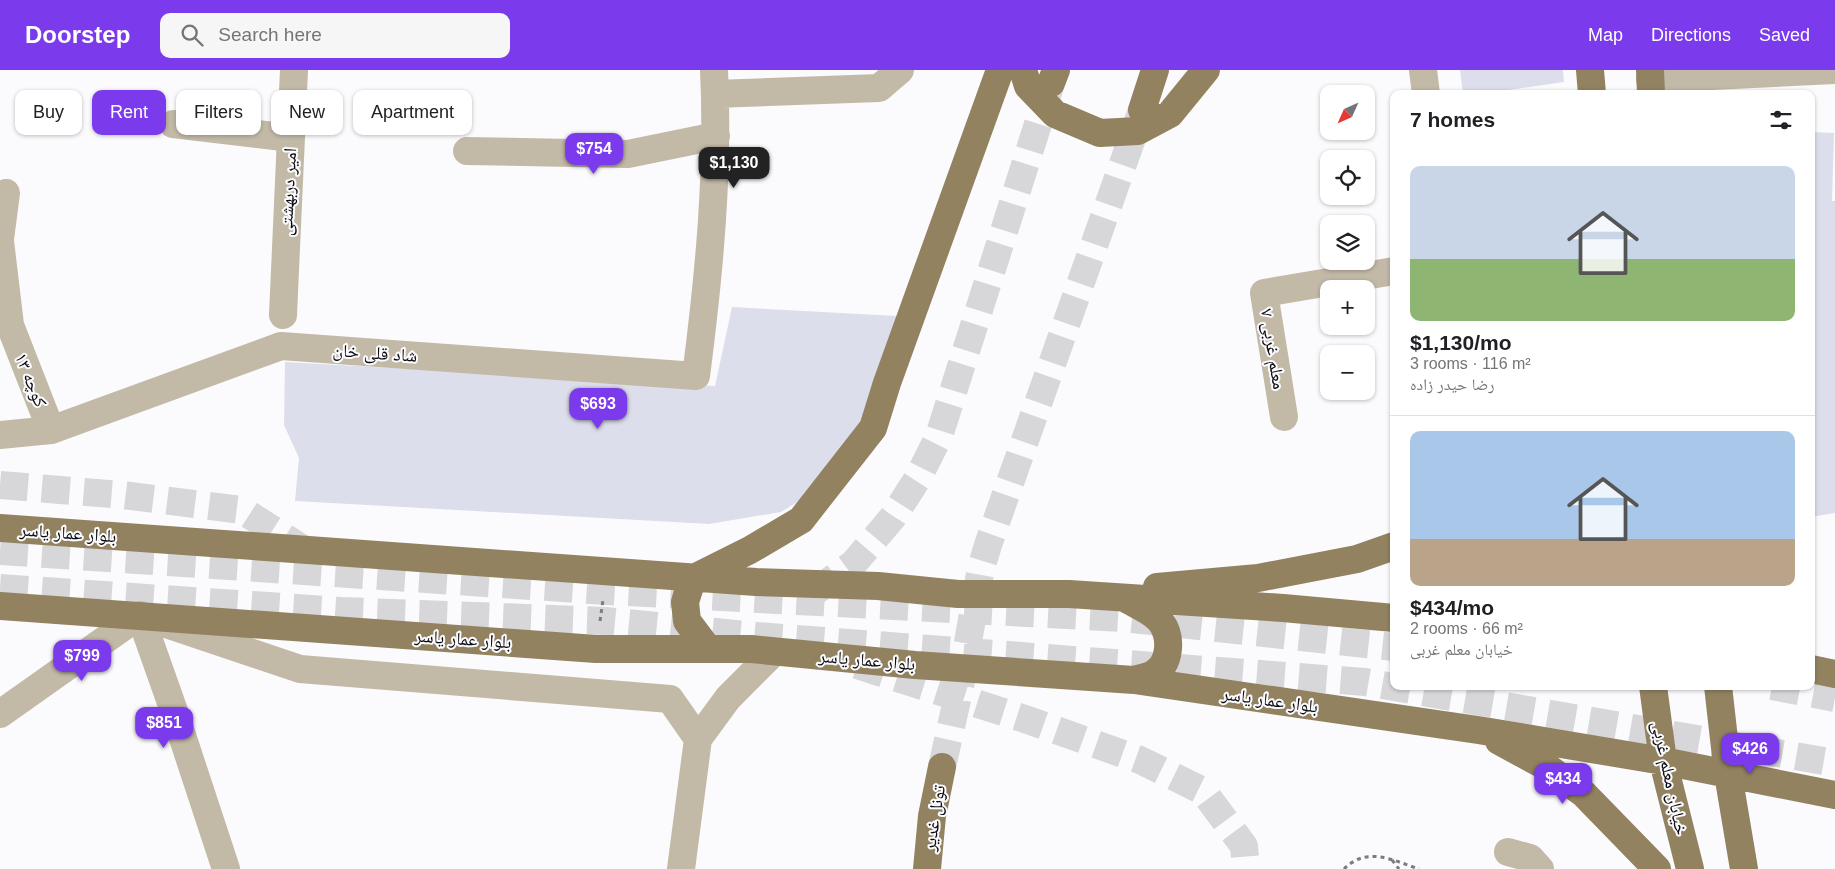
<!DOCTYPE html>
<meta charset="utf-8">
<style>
body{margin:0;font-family:Helvetica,"Noto Naskh Arabic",sans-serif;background:#f6f6f6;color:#202124;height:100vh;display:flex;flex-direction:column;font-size:19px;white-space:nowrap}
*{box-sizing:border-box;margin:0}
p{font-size:16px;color:#757577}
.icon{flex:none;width:28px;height:28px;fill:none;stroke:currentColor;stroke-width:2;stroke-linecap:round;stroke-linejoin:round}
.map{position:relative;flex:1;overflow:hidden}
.panel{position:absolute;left:1390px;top:20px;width:425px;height:600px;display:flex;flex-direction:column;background:#fff;border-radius:10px;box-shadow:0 1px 4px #0004}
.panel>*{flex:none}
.hud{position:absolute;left:15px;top:20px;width:475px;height:45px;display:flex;gap:10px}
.needle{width:32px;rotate:225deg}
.controls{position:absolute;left:1320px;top:15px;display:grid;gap:10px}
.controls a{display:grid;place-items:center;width:55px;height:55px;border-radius:10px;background:#fff;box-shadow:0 1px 4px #0004;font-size:25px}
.price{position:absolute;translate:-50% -42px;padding:0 11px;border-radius:10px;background:#7c3aed;color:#fff;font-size:16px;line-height:32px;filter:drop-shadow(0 1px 2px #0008)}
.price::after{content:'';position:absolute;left:50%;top:30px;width:15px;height:11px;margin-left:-8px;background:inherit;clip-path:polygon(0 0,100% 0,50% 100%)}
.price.active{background:#222;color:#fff}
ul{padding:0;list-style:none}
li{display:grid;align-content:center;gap:10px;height:265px;padding:0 20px}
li+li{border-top:1px solid #e0e0e0}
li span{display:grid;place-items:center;height:155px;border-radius:10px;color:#555}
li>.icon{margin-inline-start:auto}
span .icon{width:90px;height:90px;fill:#fffc;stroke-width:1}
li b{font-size:21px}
h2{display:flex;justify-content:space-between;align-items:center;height:60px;padding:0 20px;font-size:21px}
.pill{padding:0 18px;border-radius:10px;background:#fff;box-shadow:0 1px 4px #0004;font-size:18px;line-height:45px}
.pill.active{background:#7c3aed;color:#fff}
header{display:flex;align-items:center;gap:30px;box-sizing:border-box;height:70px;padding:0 25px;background:#7c3aed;color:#fff}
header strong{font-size:24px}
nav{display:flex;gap:28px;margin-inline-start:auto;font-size:18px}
.search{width:350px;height:45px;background:#f6f6f6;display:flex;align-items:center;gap:12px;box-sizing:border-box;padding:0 18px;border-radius:10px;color:#757577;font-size:19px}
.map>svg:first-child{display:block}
.building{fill:#dddeeb}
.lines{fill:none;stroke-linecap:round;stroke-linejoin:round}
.major-tunnel{stroke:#d7d7da;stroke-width:28;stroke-dasharray:28 14;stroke-linecap:butt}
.path{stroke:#7b7b7e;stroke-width:3;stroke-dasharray:4 4;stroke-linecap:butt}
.minor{stroke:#c2b9a7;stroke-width:28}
.major{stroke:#928260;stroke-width:28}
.labels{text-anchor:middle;stroke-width:4;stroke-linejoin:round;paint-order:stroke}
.street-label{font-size:18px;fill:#0b0b0f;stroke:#fbfbfe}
</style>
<header>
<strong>Doorstep</strong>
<div class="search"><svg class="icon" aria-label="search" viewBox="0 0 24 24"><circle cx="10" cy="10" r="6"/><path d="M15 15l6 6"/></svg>Search here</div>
<nav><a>Map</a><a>Directions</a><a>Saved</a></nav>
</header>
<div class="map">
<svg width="1835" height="799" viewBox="0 0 1835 799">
<rect width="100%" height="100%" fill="#fbfbfe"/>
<!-- building -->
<path class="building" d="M1460,0h103l1,12 -84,12h-17z
M1811,62l23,1 -2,68h3v312l-24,4z
M732,237l165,9 -33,115 -38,54 -45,27 -72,12 -414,-23 4,-43 -15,-33 1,-63 430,24z"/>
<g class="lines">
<!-- major-tunnel -->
<path class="major-tunnel" d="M0,415l122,10 120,15 70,45
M0,481l607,40 516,27 271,29
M0,518l341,23 265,10 151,15 608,46 470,81
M813,523l41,-30 39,-46 25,-39 21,-42 112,-353
M857,595l168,54 115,41 63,31 41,55 2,23
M1772,616l63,12
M942,697l19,-85 20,-114 8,-26 153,-432"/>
<!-- path -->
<path class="path" d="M600,551l3,-21
M1392,790l7,9
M1344,799c23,-23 48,-9 75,0"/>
<!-- minor -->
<path class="minor" d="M1423,0l3,24
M1650,9l185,-9
M715,24l164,-6 21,-18
M173,54l118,14
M467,81l161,3 88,-18
M0,169l6,-46
M0,171l10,84 41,105
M283,245l11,-245
M1284,347l-20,-124 130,-22
M0,365l51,-5 230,-84 415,30c13,-101 23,-204 18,-306
M140,545l34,96 52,158
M160,552l140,47 370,30 28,40
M0,644l140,-99
M1508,782l22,6 10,11
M681,799l17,-130 30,-41 46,-46"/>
<!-- major -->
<path class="major" d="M1023,0l5,16 27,28 45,19 38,-2 32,-17 36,-44
M1590,0l2,24
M1650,0l1,24
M1051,13l5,-13
M1142,40l13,-40
M0,458l756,54 122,4 80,8h111l214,14 111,10
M1157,517l101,-9 99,-19 37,-13
M1128,530c11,6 26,12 33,22 11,15 10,42 -8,52 -5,3 -13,4 -19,6
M0,536l596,43h155l164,16 219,15 344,50 185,31 172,34
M708,579l-21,-28 -2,-19 5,-16 8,-10 52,-26 51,-30 72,-92 14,-45 113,-313
M1811,599l24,5
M1653,616l10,75 27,108
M1718,616l10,88 16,95
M1499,671l48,26 37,27 73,75
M927,799l5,-53 10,-49"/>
</g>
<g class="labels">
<!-- street labels -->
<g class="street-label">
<text transform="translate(288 122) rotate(-87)" y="6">امیر دربهشتی</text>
<text transform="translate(1273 279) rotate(81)" y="6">معلم غربی ۷</text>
<text transform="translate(375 283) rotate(4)" y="6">شاد قلی خان</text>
<text transform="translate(31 310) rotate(68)" y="6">کوچه ۱۳</text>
<text transform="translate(68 463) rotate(4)" y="6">بلوار عمار یاسر</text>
<text transform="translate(463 569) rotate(4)" y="6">بلوار عمار یاسر</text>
<text transform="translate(867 590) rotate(5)" y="6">بلوار عمار یاسر</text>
<text transform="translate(1270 630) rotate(8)" y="6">بلوار عمار یاسر</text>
<text transform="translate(1670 708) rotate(78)" y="6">خیابان معلم غربی</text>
<text transform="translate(934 748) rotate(-81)" y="6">تونل غدیر</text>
</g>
</g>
</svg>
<div class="controls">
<a><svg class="needle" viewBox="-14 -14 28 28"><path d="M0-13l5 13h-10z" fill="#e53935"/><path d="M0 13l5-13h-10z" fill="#757577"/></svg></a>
<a><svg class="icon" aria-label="locate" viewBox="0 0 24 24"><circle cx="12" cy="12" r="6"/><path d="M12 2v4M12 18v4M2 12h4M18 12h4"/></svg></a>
<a><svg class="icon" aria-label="layers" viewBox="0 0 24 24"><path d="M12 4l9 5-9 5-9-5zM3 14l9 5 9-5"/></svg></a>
<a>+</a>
<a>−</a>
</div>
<b class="price" style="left:594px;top:105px">$754</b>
<b class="price active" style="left:734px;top:119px">$1,130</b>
<b class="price" style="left:598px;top:360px">$693</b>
<b class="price" style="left:82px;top:612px">$799</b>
<b class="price" style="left:164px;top:679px">$851</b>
<b class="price" style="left:1750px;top:705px">$426</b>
<b class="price" style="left:1563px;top:735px">$434</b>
<div class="hud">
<a class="pill">Buy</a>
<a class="pill active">Rent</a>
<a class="pill">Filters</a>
<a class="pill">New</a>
<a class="pill">Apartment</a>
</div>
<section class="panel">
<h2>7 homes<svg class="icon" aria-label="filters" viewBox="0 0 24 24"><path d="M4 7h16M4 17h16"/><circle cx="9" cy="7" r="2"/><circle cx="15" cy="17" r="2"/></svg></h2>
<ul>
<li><span style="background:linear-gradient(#c9d6e8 60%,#8fb573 0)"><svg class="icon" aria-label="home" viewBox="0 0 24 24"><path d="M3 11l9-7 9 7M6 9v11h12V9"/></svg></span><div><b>$1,130/mo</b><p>3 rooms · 116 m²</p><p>رضا حیدر زاده</p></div></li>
<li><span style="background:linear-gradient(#a9c7e8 70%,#b9a48a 0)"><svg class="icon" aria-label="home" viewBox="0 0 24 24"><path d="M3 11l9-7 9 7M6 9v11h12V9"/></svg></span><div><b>$434/mo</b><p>2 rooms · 66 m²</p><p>خیابان معلم غربی</p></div></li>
</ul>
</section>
</div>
